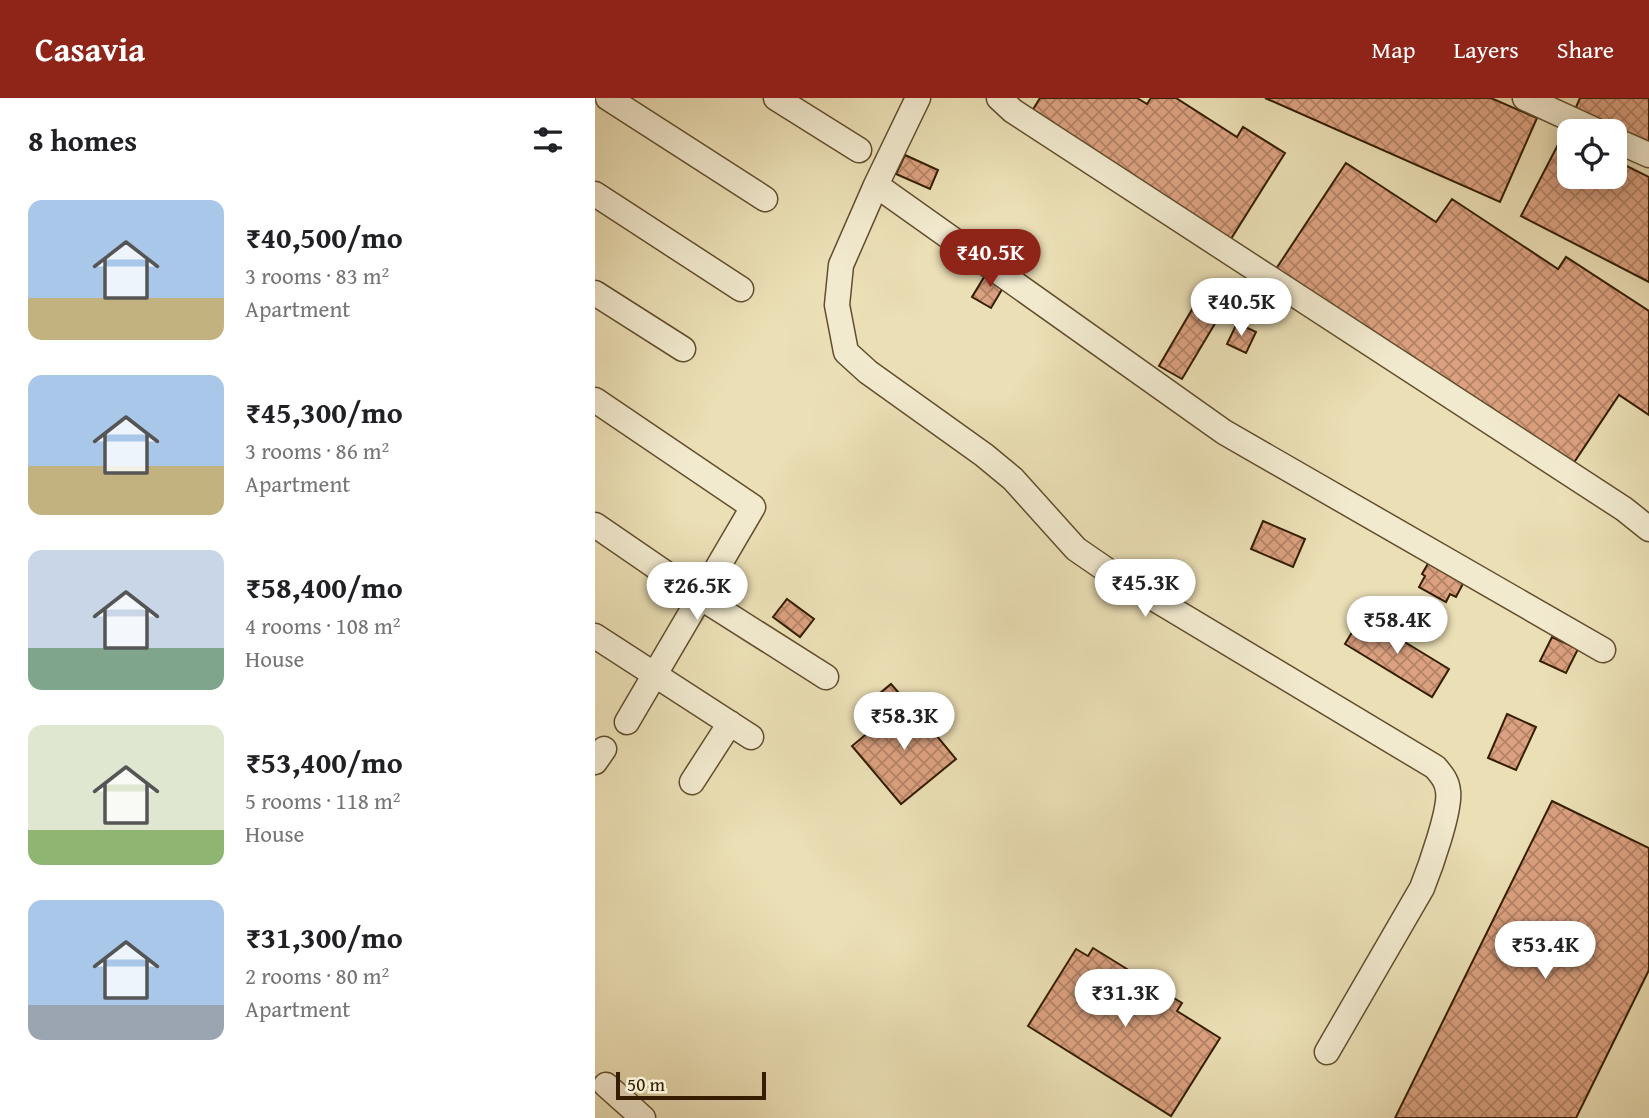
<!DOCTYPE html>
<meta charset="utf-8">
<style>
body{margin:0;font-family:"Gentium Book Plus",serif;background:#f2f2f2;color:#202124;height:100vh;display:flex;flex-direction:column;font-size:26px;white-space:nowrap}
*{box-sizing:border-box;margin:0}
p{font-size:23px;color:#757577}
.icon{flex:none;width:38px;height:38px;fill:none;stroke:currentColor;stroke-width:2;stroke-linecap:round;stroke-linejoin:round}
.map{position:relative;flex:1;overflow:hidden}
.side{display:flex;flex-direction:column;background:#fff;width:595px}
.side>*{flex:none}
.tools{position:absolute;left:962px;top:21px;display:grid;gap:14px}
.tools a{display:grid;place-items:center;width:70px;height:70px;border-radius:14px;background:#fff;box-shadow:0 4px 18px #0003;font-size:35px}
.scale{position:absolute;left:21px;bottom:18px;width:150px;box-sizing:border-box;padding-left:7px;border:4px solid #341d00;border-top:0;font-size:19px;line-height:24px;white-space:nowrap;color:#341d00;-webkit-text-stroke:5px #f2eacf;paint-order:stroke}
.price{position:absolute;translate:-50% -60px;padding:0 16px;border-radius:24px;background:#fff;color:#222;font-size:23px;line-height:46px;filter:drop-shadow(0 2px 4px #0008)}
.price::after{content:'';position:absolute;left:50%;top:42px;width:21px;height:16px;margin-left:-10px;background:inherit;clip-path:polygon(0 0,100% 0,50% 100%)}
.price.active{background:#8f2418;color:#fff}
ul{padding:0;list-style:none}
li{display:flex;align-items:center;gap:21px;height:175px;padding:0 28px}
li span{display:grid;place-items:center;flex:none;width:196px;height:140px;border-radius:14px;color:#555}
li>.icon{margin-inline-start:auto}
span .icon{width:84px;height:84px;fill:#fffc;stroke-width:1}
li b{font-size:30px}
h2{display:flex;justify-content:space-between;align-items:center;height:84px;padding:0 28px;font-size:30px}
header{display:flex;align-items:center;gap:42px;box-sizing:border-box;height:98px;padding:0 35px;background:#8f2418;color:#fff}
header strong{font-size:33px}
nav{display:flex;gap:38px;margin-inline-start:auto;font-size:24px}
main{display:flex;flex:1;min-height:0}
.map>svg:first-child{display:block}
.building{fill:url(#building-cross-hatch);stroke:#341d00;stroke-width:2}
.lines{fill:none;stroke-linecap:round;stroke-linejoin:round}
.minor-casing{stroke:#624e2d;stroke-width:27}
.minor{stroke:#f2eacf;stroke-width:24}
</style>
<header>
<strong>Casavia</strong>
<nav><a>Map</a><a>Layers</a><a>Share</a></nav>
</header>
<main>
<section class="side">
<h2>8 homes<svg class="icon" aria-label="filters" viewBox="0 0 24 24"><path d="M4 7h16M4 17h16"/><circle cx="9" cy="7" r="2"/><circle cx="15" cy="17" r="2"/></svg></h2>
<ul>
<li><span style="background:linear-gradient(#a9c7e8 70%,#c2b280 0)"><svg class="icon" aria-label="home" viewBox="0 0 24 24"><path d="M3 11l9-7 9 7M6 9v11h12V9"/></svg></span><div><b>₹40,500/mo</b><p>3 rooms · 83 m²</p><p>Apartment</p></div></li>
<li><span style="background:linear-gradient(#a9c7e8 65%,#c2b280 0)"><svg class="icon" aria-label="home" viewBox="0 0 24 24"><path d="M3 11l9-7 9 7M6 9v11h12V9"/></svg></span><div><b>₹45,300/mo</b><p>3 rooms · 86 m²</p><p>Apartment</p></div></li>
<li><span style="background:linear-gradient(#c9d6e8 70%,#7fa58c 0)"><svg class="icon" aria-label="home" viewBox="0 0 24 24"><path d="M3 11l9-7 9 7M6 9v11h12V9"/></svg></span><div><b>₹58,400/mo</b><p>4 rooms · 108 m²</p><p>House</p></div></li>
<li><span style="background:linear-gradient(#dfe7d0 75%,#8fb573 0)"><svg class="icon" aria-label="home" viewBox="0 0 24 24"><path d="M3 11l9-7 9 7M6 9v11h12V9"/></svg></span><div><b>₹53,400/mo</b><p>5 rooms · 118 m²</p><p>House</p></div></li>
<li><span style="background:linear-gradient(#a9c7e8 75%,#9aa5b1 0)"><svg class="icon" aria-label="home" viewBox="0 0 24 24"><path d="M3 11l9-7 9 7M6 9v11h12V9"/></svg></span><div><b>₹31,300/mo</b><p>2 rooms · 80 m²</p><p>Apartment</p></div></li>
</ul>
</section>
<div class="map">
<svg width="1054" height="1020" viewBox="0 0 1054 1020">
<defs>
<pattern id="building-cross-hatch" width="8" height="8" patternUnits="userSpaceOnUse" patternTransform="scale(1.75)"><rect width="8" height="8" fill="#dca180"/><path d="M0 0l8 8M0 8l8-8" fill="none" stroke="#b38366"/></pattern>
</defs>
<rect width="100%" height="100%" fill="#ebdfb5"/>
<filter id="stains"><feTurbulence type="fractalNoise" baseFrequency=".00286" numOctaves="4"/><feColorMatrix values="0 0 0 0 .2 0 0 0 0 .09 0 0 0 0 .02 0 0 0 .5 -.17"/></filter>
<radialGradient id="worn" r=".72"><stop offset=".6" stop-color="#630" stop-opacity="0"/><stop offset="1" stop-color="#630" stop-opacity=".3"/></radialGradient>
<!-- building -->
<path class="building" d="M445,0h97l10,6 4,-6h25l61,39 6,-10 42,26 -56,89 -200,-126z
M670,0h226l46,20 -37,84z
M985,0h69v49l-76,-33z
M969,35l6,3v41h45v-17l34,17v105l-128,-66z
M310,57l33,15 -8,19 -34,-15z
M751,65l90,59 16,-23 106,70 8,-12 83,54v104l-30,-20 -48,72 -297,-195z
M394,171l18,12 -16,27 -19,-11z
M602,203l23,14 -38,64 -23,-13z
M642,225l19,9 -10,21 -19,-9z
M668,423l42,18 -12,28 -42,-18z
M835,462l35,20 -9,17 -6,-3 -4,8 -27,-15 6,-11 -3,-2z
M192,501l27,20 -14,18 -27,-20z
M767,518l87,53 -17,28 -87,-53z
M957,539l26,12 -12,24 -26,-12z
M296,586l14,16 -29,25 -14,-17z
M312,602l49,59 -55,45 -49,-58z
M912,616l29,13 -20,43 -28,-12z
M957,703l97,47v122l-73,148h-181z
M498,850l89,55 -5,8 43,27 -49,78 -143,-90 48,-77 12,7z"/>
<g class="lines">
<defs>
<path id="minor" d="M13,0l157,101
M181,0l83,52
M323,0l-42,87 348,247 379,218
M404,0l14,13 611,398 25,20
M930,0l72,33
M1020,42l34,15
M281,87l-35,80 -4,40 9,47 22,20 116,83 29,24 63,70 32,22 327,196c7,8 12,14 13,24 3,18 -18,77 -26,97l-95,164
M0,96l146,95
M0,195l88,56
M0,302l158,107 -126,215
M0,427l105,72 126,80
M0,538l156,101
M0,664l9,-13
M97,684l38,-59
M11,987l37,33"/>
</defs>
<!-- minor casing -->
<use href="#minor" class="minor-casing"/>
<!-- minor -->
<use href="#minor" class="minor"/>
</g>
<rect width="100%" height="100%" filter="url(#stains)"/>
<rect width="100%" height="100%" fill="url(#worn)"/>
</svg>
<div class="tools">
<a><svg class="icon" aria-label="locate" viewBox="0 0 24 24"><circle cx="12" cy="12" r="6"/><path d="M12 2v4M12 18v4M2 12h4M18 12h4"/></svg></a>
</div>
<div class="scale">50 m</div>
<b class="price active" style="left:395px;top:191px">₹40.5K</b>
<b class="price" style="left:646px;top:240px">₹40.5K</b>
<b class="price" style="left:550px;top:521px">₹45.3K</b>
<b class="price" style="left:102px;top:524px">₹26.5K</b>
<b class="price" style="left:802px;top:558px">₹58.4K</b>
<b class="price" style="left:309px;top:654px">₹58.3K</b>
<b class="price" style="left:950px;top:883px">₹53.4K</b>
<b class="price" style="left:530px;top:931px">₹31.3K</b>
</div>
</main>
